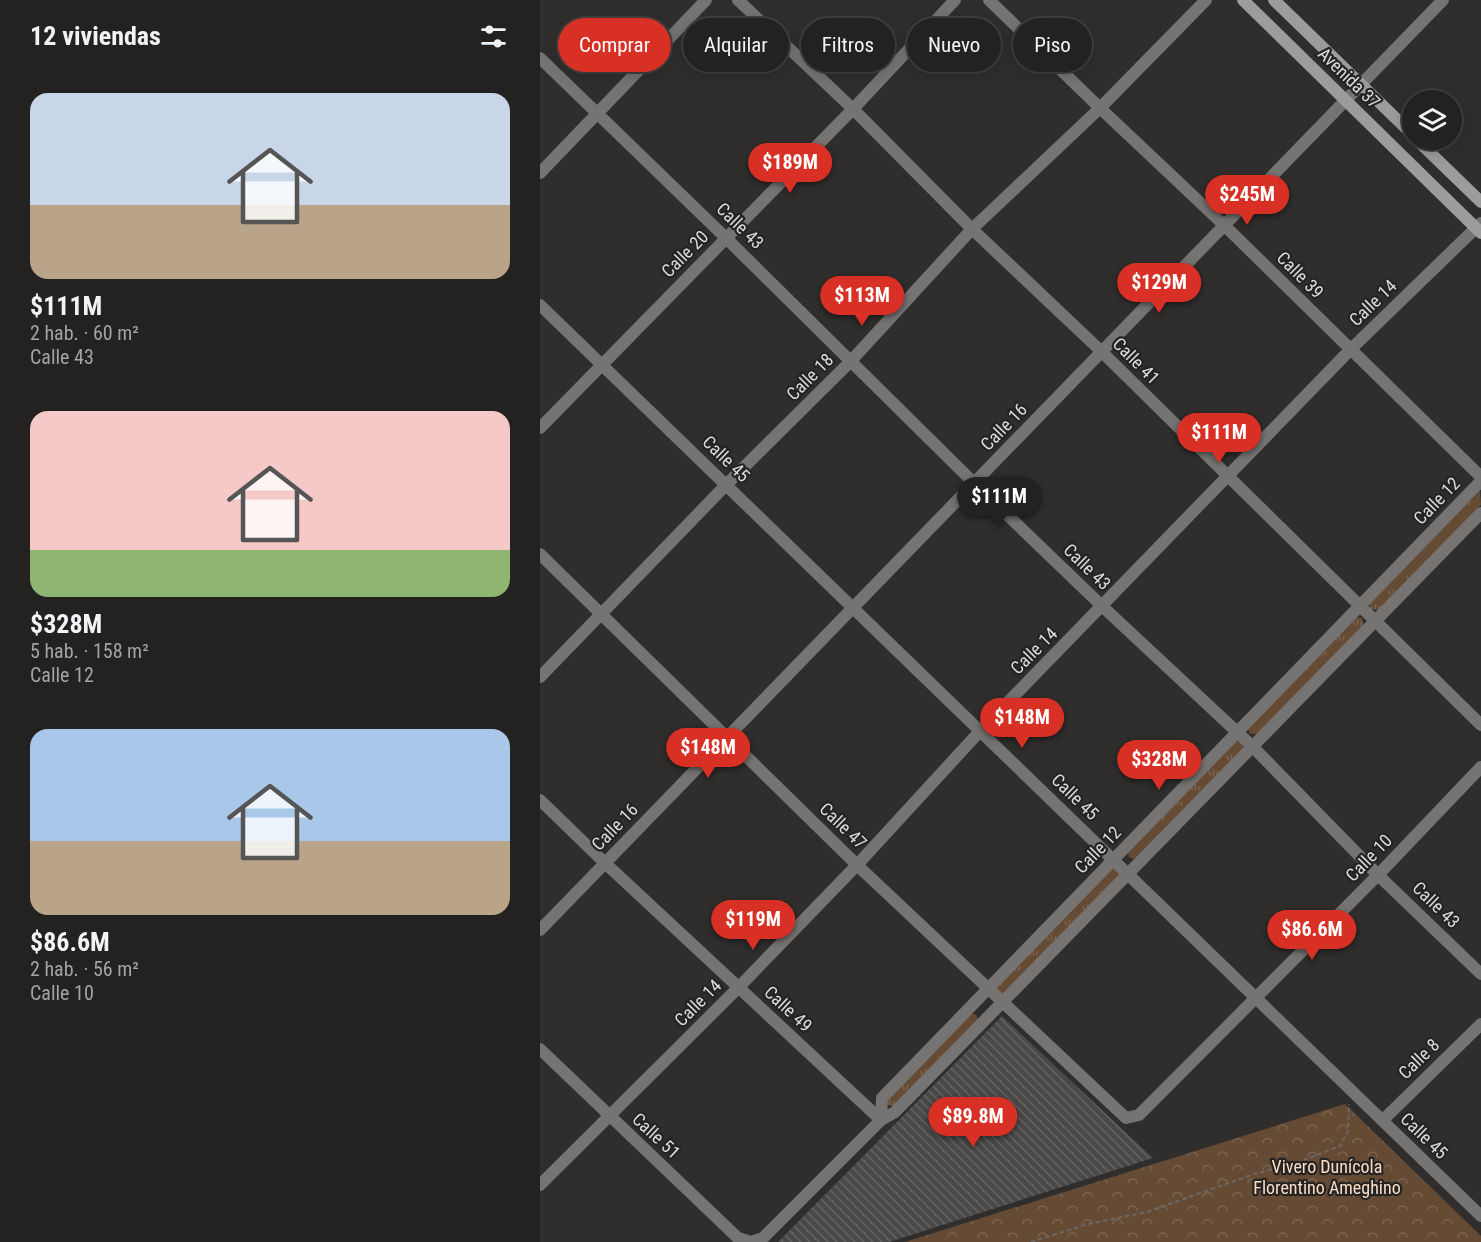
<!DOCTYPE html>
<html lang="es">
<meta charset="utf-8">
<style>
body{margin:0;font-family:"Roboto Condensed",sans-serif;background:#2c2a2a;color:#f1f3f6;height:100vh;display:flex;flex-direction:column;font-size:22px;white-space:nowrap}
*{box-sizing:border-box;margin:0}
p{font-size:20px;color:#a3a4a5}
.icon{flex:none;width:33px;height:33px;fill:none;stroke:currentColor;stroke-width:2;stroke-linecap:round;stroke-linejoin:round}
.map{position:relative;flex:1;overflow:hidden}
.panel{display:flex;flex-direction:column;background:#242221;width:540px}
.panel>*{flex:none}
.banner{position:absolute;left:18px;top:18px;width:570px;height:54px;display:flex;gap:12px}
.tools{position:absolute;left:862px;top:90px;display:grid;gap:12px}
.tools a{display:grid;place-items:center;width:60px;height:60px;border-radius:50%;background:#242221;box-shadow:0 3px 15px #0003,0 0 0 2px #413f3f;font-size:30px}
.price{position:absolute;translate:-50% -51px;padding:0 14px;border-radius:21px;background:#d93025;color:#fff;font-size:20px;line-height:39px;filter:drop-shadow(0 2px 3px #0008)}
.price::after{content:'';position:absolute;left:50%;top:36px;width:18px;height:14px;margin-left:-9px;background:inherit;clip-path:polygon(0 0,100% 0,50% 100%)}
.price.on{background:#222;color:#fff}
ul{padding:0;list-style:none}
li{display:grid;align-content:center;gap:12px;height:318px;padding:0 30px}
li span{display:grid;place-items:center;height:186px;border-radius:18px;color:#555}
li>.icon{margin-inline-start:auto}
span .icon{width:108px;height:108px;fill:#fffc;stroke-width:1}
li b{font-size:26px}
h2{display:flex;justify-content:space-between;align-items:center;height:72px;padding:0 30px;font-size:26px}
.chip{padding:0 21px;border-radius:27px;background:#242221;box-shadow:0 3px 15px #0003,0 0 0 2px #413f3f;font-size:21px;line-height:54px}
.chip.on{background:#d93025;color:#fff}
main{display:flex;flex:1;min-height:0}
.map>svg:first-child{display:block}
.grass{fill:url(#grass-tufts)}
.park{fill:url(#park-crowns)}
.building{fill:url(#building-back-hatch)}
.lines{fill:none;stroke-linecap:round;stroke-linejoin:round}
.path{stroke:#6b6967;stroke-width:2;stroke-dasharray:4.5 3;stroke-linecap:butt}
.minor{stroke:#767473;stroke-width:12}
.tertiary{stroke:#767473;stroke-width:12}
.secondary{stroke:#9e9c9a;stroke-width:12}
.labels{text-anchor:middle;stroke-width:4.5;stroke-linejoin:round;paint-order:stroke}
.street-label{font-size:18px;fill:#dedcdb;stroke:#262422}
.park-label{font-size:18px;fill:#fadcc5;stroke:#262422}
</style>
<main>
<section class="panel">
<h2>12 viviendas<svg class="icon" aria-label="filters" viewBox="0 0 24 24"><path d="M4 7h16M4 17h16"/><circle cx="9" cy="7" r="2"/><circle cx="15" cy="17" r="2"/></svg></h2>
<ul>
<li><span style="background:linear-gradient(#c9d6e8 60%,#b9a48a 0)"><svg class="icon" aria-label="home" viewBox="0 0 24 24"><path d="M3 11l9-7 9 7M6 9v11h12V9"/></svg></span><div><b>$111M</b><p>2 hab. · 60 m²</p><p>Calle 43</p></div></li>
<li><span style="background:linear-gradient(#f6c9c9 75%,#8fb573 0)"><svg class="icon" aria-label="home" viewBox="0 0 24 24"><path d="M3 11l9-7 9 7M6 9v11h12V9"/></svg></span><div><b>$328M</b><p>5 hab. · 158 m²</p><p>Calle 12</p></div></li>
<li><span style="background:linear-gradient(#a9c7e8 60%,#b9a48a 0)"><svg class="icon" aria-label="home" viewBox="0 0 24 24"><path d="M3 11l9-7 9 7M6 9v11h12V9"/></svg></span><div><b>$86.6M</b><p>2 hab. · 56 m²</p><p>Calle 10</p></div></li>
</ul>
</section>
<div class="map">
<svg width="941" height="1242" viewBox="0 0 941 1242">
<defs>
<pattern id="grass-tufts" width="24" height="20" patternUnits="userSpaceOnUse" patternTransform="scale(1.5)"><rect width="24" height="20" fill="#664b34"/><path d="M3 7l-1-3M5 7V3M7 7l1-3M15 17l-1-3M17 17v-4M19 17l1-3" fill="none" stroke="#7b6451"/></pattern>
<pattern id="park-crowns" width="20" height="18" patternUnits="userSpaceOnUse" patternTransform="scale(1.5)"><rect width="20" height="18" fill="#664b34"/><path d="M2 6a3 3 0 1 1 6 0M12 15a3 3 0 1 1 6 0" fill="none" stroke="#7b6451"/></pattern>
<pattern id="building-back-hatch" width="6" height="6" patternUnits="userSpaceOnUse" patternTransform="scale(1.5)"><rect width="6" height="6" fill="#4b4947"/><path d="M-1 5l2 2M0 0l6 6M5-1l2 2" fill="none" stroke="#646361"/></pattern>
</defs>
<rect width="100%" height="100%" fill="#302e2c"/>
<!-- grass -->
<path class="grass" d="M940,491l1,14 -102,105 -8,-1 -2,-5z
M817,617l5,1 2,8 -106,108h-8l-2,-5z
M696,741l7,4v3l-109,111 -5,-2 -1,-4z
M573,866l8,8 -118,120 -7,-4 1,-4z
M431,1013l5,2 2,4 -85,87 -5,-1v-7z"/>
<!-- park -->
<path class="park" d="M805,1104l136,132v6h-576z"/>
<!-- building -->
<path class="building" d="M462,1016l151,142 -264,84h-111z"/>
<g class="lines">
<!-- path -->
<path class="path" d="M491,1242l57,-18 59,-12 107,-38 40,-10 46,-18 8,-15 1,-27"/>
<!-- minor -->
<path class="minor" d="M198,0l115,109 119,120 130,123 379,373
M449,0l111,108 124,117 257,252
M0,58l186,180 248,245 129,124 149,139 126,129 103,99
M0,173l166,-173
M0,305l941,911
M0,428l313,-319 102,-109
M0,554l317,311 269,253 13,-3 239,-240 103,-108
M0,677l186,-192 124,-123 122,-133 128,-121 106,-108
M0,800l65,63 276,257
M0,930l903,-930
M0,1049l198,189 13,4
M843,1120l98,-96
M0,1185l199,-198 118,-122 124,-135 369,-380 131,-127"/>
<!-- tertiary -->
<path class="tertiary" d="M341,1120l1,-22 599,-617
M211,1242l12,-4 118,-118 14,-8 586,-599"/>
<!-- secondary -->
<path class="secondary" d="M703,0l238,233
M734,0l139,135
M877,140l64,62"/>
</g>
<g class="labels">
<!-- street labels -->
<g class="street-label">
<text transform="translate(809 78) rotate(44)" y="6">Avenida 37</text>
<text transform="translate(200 226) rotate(44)" y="6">Calle 43</text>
<text transform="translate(145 254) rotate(-45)" y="6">Calle 20</text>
<text transform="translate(760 275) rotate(45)" y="6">Calle 39</text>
<text transform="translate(833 303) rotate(-44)" y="6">Calle 14</text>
<text transform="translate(596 361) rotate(45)" y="6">Calle 41</text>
<text transform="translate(270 377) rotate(-45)" y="6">Calle 18</text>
<text transform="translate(464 427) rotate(-46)" y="6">Calle 16</text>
<text transform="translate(186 459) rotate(44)" y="6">Calle 45</text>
<text transform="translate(897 501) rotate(-46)" y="6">Calle 12</text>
<text transform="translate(547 567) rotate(44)" y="6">Calle 43</text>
<text transform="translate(494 651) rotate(-45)" y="6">Calle 14</text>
<text transform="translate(535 797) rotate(44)" y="6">Calle 45</text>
<text transform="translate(303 826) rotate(44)" y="6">Calle 47</text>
<text transform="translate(75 827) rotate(-46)" y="6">Calle 16</text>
<text transform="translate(558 850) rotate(-46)" y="6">Calle 12</text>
<text transform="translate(829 858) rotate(-46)" y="6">Calle 10</text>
<text transform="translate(896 905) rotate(44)" y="6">Calle 43</text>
<text transform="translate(158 1003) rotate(-45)" y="6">Calle 14</text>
<text transform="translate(248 1009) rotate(43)" y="6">Calle 49</text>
<text transform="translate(879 1059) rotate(-44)" y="6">Calle 8</text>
<text transform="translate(116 1136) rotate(43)" y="6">Calle 51</text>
<text transform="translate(884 1136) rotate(44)" y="6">Calle 45</text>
</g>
<!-- park labels -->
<g class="park-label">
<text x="787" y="1173">Vivero Dunícola<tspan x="787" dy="21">Florentino Ameghino</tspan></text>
</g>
</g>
</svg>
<div class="tools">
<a><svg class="icon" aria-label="layers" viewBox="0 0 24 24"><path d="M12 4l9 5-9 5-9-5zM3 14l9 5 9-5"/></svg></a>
</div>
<b class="price" style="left:250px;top:194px">$189M</b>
<b class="price" style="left:707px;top:226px">$245M</b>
<b class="price" style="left:619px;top:314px">$129M</b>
<b class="price" style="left:322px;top:327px">$113M</b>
<b class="price" style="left:679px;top:464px">$111M</b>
<b class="price on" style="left:459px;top:528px">$111M</b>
<b class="price" style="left:482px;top:749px">$148M</b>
<b class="price" style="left:168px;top:779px">$148M</b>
<b class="price" style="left:619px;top:791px">$328M</b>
<b class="price" style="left:213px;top:951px">$119M</b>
<b class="price" style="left:772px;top:961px">$86.6M</b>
<b class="price" style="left:433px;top:1148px">$89.8M</b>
<div class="banner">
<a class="chip on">Comprar</a>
<a class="chip">Alquilar</a>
<a class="chip">Filtros</a>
<a class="chip">Nuevo</a>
<a class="chip">Piso</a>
</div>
</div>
</main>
